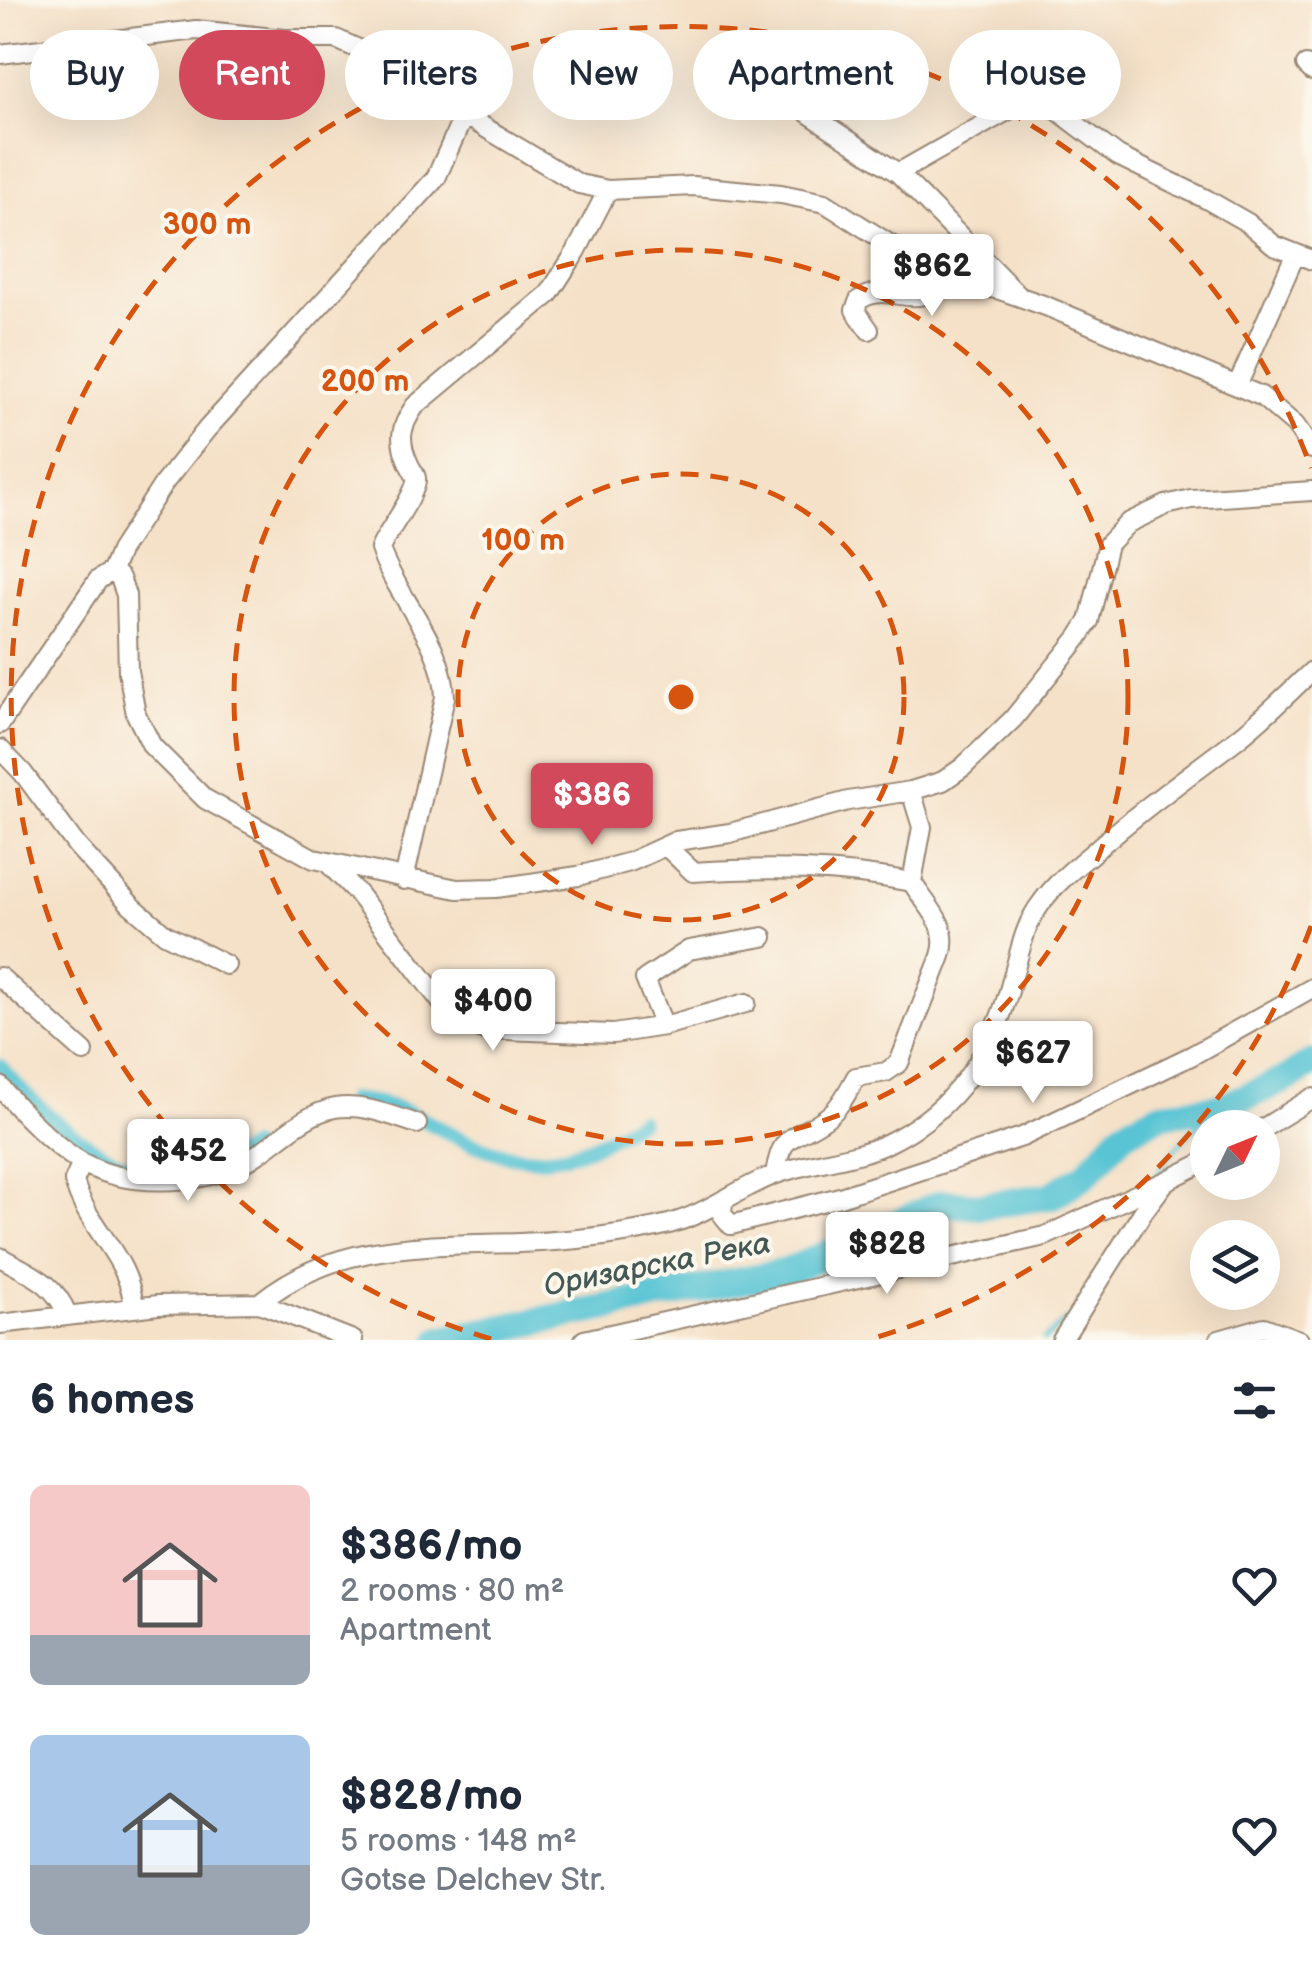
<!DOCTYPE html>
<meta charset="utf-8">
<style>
body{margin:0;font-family:"Balsamiq Sans",sans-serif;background:#f6f6f7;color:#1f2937;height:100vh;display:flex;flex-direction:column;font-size:38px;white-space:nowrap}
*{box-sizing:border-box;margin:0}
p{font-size:32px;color:#747a83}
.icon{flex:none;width:55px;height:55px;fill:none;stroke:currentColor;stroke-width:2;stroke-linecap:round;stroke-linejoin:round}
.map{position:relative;height:1340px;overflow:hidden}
.panel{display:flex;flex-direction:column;background:#fff;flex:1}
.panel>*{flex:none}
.banner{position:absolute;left:30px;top:30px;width:1252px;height:90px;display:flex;gap:20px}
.needle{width:65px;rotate:47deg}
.buttons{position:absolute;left:1190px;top:1110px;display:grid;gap:20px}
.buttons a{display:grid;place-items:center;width:90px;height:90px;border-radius:50%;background:#fff;box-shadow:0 10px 40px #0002;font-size:50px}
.price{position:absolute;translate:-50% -85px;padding:0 22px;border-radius:10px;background:#fff;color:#222;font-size:32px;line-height:65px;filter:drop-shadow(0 2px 5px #0008)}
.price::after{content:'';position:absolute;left:50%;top:60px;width:30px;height:22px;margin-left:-15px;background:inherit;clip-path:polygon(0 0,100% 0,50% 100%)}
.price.active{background:#d1495b;color:#fff}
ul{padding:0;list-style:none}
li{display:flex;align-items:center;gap:30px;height:250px;padding:0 30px}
li span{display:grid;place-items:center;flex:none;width:280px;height:200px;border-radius:15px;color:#555}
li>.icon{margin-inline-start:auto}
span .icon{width:120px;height:120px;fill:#fffc;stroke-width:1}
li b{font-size:42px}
h2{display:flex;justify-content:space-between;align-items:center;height:120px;padding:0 30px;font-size:42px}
.tag{padding:0 35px;border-radius:45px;background:#fff;box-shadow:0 10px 40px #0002;font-size:35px;line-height:90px}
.tag.active{background:#d1495b;color:#fff}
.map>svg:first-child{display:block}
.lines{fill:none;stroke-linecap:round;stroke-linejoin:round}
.stream{stroke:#59c4d4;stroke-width:5}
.canal{stroke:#59c4d4;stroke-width:15}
.river{stroke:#59c4d4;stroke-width:28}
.street-casing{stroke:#988673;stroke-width:22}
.street{stroke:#fff;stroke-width:18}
.ring{fill:none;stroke:#d7540e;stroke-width:5;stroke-dasharray:18 12}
.labels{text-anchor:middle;stroke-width:8;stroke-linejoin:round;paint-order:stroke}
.water-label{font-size:30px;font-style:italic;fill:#445855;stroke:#fbf7ec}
.centre{fill:#d7540e;stroke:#fbf7ec;stroke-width:5}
.ring-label{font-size:30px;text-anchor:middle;font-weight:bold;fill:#d7540e;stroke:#fbf7ec;stroke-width:8;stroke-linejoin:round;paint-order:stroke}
</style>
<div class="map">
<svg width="1312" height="1340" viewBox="0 0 1312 1340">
<rect width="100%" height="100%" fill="#fbf7ec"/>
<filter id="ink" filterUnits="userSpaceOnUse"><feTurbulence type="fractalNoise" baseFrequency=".01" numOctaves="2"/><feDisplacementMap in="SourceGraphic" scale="20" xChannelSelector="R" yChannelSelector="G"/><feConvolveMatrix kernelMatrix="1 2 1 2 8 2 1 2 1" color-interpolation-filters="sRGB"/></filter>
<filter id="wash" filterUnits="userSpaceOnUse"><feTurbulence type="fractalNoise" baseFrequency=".0048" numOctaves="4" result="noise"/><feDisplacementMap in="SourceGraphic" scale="40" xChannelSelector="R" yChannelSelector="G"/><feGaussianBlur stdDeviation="2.25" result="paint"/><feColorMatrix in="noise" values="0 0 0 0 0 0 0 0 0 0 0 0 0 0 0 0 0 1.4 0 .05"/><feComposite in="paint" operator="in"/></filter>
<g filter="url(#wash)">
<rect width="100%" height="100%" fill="#f5e1c8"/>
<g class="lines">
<!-- stream -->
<path class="stream" d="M1154,1181c17,-33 39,-52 68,-74
M1044,1340l22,-20"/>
<!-- canal -->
<path class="canal" d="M0,1066c27,36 99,97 145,104 28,5 82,-7 106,-22
M351,1100c52,3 70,21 115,41 70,31 112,18 174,-21"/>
<!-- river -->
<path class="river" d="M441,1340l345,-68 156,-69 39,3 70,-10 34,-21 39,-43 38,-18 60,-7 65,-28 25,-16"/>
</g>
</g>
<g filter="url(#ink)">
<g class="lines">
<defs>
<path id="street" d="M0,54l196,-24 89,9h51l47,21 81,55 115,69 29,6 86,-4 87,8 44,9 120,76 55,11 46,16 215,90 34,29 17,24
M1306,65l6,6
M800,96l8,17 90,60 120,122
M898,173l132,-75h11l77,58 88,43 42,24 26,22 38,15
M869,330l-14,-20 4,-10c31,-21 58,16 86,-21
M1238,384l57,-129
M112,571l8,-20 44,-68 43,-54 229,-251 28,-63
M0,724l98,-144 14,-9 8,7 6,17 2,76 8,43 16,32 53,53 109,60 143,30 39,-1 82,-12 52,-14 46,-21 54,-8 118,-32 63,-10 32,-10 20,-14 50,-48 65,-81 11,-17 19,-77 20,-21 38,-18 25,-6 121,-8
M0,749l23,24 54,73 54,59 34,29 61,31
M666,846l27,26c77,-5 143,-4 219,10
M327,862l31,32 87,113 35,22 133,5 51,-8 82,-23
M404,880l41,-183c-1,-54 -48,-99 -65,-148 7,-18 38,-56 36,-71 -1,-5 -5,-9 -7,-14 -11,-24 -9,-37 6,-58l134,-112 27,-42 32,-62
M0,977l84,75
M664,1026l-19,-47 44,-29 74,-13
M0,1086c19,25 58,64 85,78 40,22 109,21 150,3 35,-15 62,-52 100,-59 27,-5 57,8 82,16
M1262,1129l50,-31
M82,1163l-8,18c14,50 55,73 60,127
M775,1174c7,-45 20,-33 52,-57 13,-9 21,-26 29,-40l30,-5 13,-9 42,-107c10,-32 -14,-48 -29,-74l10,-55 -11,-36
M723,1200l-1,14 9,11 109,-28 182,-60 169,-81 121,-68
M0,1257c31,18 54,24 68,59
M259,1303c77,-63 167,-57 260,-60 49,-2 102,-7 150,-19 39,-10 72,-38 110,-51 35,-12 76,-14 109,-30 68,-33 106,-93 124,-163 8,-28 12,-55 30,-78 13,-18 31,-33 48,-47 46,-41 94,-76 143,-113 28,-21 53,-47 79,-71
M0,1324l158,-19 101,-2 94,37
M584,1340l461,-104 121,-55
M1062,1340l81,-128 23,-31 42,-21
M1219,1340l45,-13 35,13"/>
</defs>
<!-- street casing -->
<use href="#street" class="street-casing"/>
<!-- street -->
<use href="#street" class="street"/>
</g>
</g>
<!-- distance rings -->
<g class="ring">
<circle cx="681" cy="697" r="223"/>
<circle cx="681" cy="697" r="447"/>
<path d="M1311 926A670 670 0 0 1 871 1339M491 1339A670 670 0 1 1 1311 468"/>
</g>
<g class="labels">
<!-- water labels -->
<g class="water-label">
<text transform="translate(657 1264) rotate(-11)" y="10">Оризарска Река</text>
</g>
</g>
<circle cx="681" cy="697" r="15" class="centre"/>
<g class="ring-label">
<text x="207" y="234">300 m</text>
<text x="365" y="391">200 m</text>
<text x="523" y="550">100 m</text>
</g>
</svg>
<div class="buttons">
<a><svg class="needle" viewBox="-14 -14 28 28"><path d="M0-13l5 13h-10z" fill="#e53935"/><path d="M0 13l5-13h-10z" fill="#747a83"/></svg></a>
<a><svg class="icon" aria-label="layers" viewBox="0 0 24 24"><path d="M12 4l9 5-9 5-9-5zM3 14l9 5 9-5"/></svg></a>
</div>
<b class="price" style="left:932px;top:319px">$862</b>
<b class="price active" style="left:592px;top:848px">$386</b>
<b class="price" style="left:493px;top:1054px">$400</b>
<b class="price" style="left:1033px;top:1106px">$627</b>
<b class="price" style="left:188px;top:1204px">$452</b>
<b class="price" style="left:887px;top:1297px">$828</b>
<div class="banner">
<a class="tag">Buy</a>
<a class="tag active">Rent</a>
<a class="tag">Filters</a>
<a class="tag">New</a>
<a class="tag">Apartment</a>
<a class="tag">House</a>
</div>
</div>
<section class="panel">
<h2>6 homes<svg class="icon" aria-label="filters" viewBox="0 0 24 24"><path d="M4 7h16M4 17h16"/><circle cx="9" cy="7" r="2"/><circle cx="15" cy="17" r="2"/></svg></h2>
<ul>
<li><span style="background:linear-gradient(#f6c9c9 75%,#9aa5b1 0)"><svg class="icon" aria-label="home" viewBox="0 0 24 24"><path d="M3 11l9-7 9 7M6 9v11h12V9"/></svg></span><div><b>$386/mo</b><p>2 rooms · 80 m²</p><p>Apartment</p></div><svg class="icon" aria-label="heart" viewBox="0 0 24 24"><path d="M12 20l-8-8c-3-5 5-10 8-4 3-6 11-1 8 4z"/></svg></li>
<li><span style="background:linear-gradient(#a9c7e8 65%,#9aa5b1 0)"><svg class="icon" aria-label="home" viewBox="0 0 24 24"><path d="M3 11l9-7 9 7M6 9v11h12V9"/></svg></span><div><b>$828/mo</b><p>5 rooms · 148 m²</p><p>Gotse Delchev Str.</p></div><svg class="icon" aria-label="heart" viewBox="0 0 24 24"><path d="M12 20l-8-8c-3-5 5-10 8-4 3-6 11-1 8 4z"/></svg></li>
</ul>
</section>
